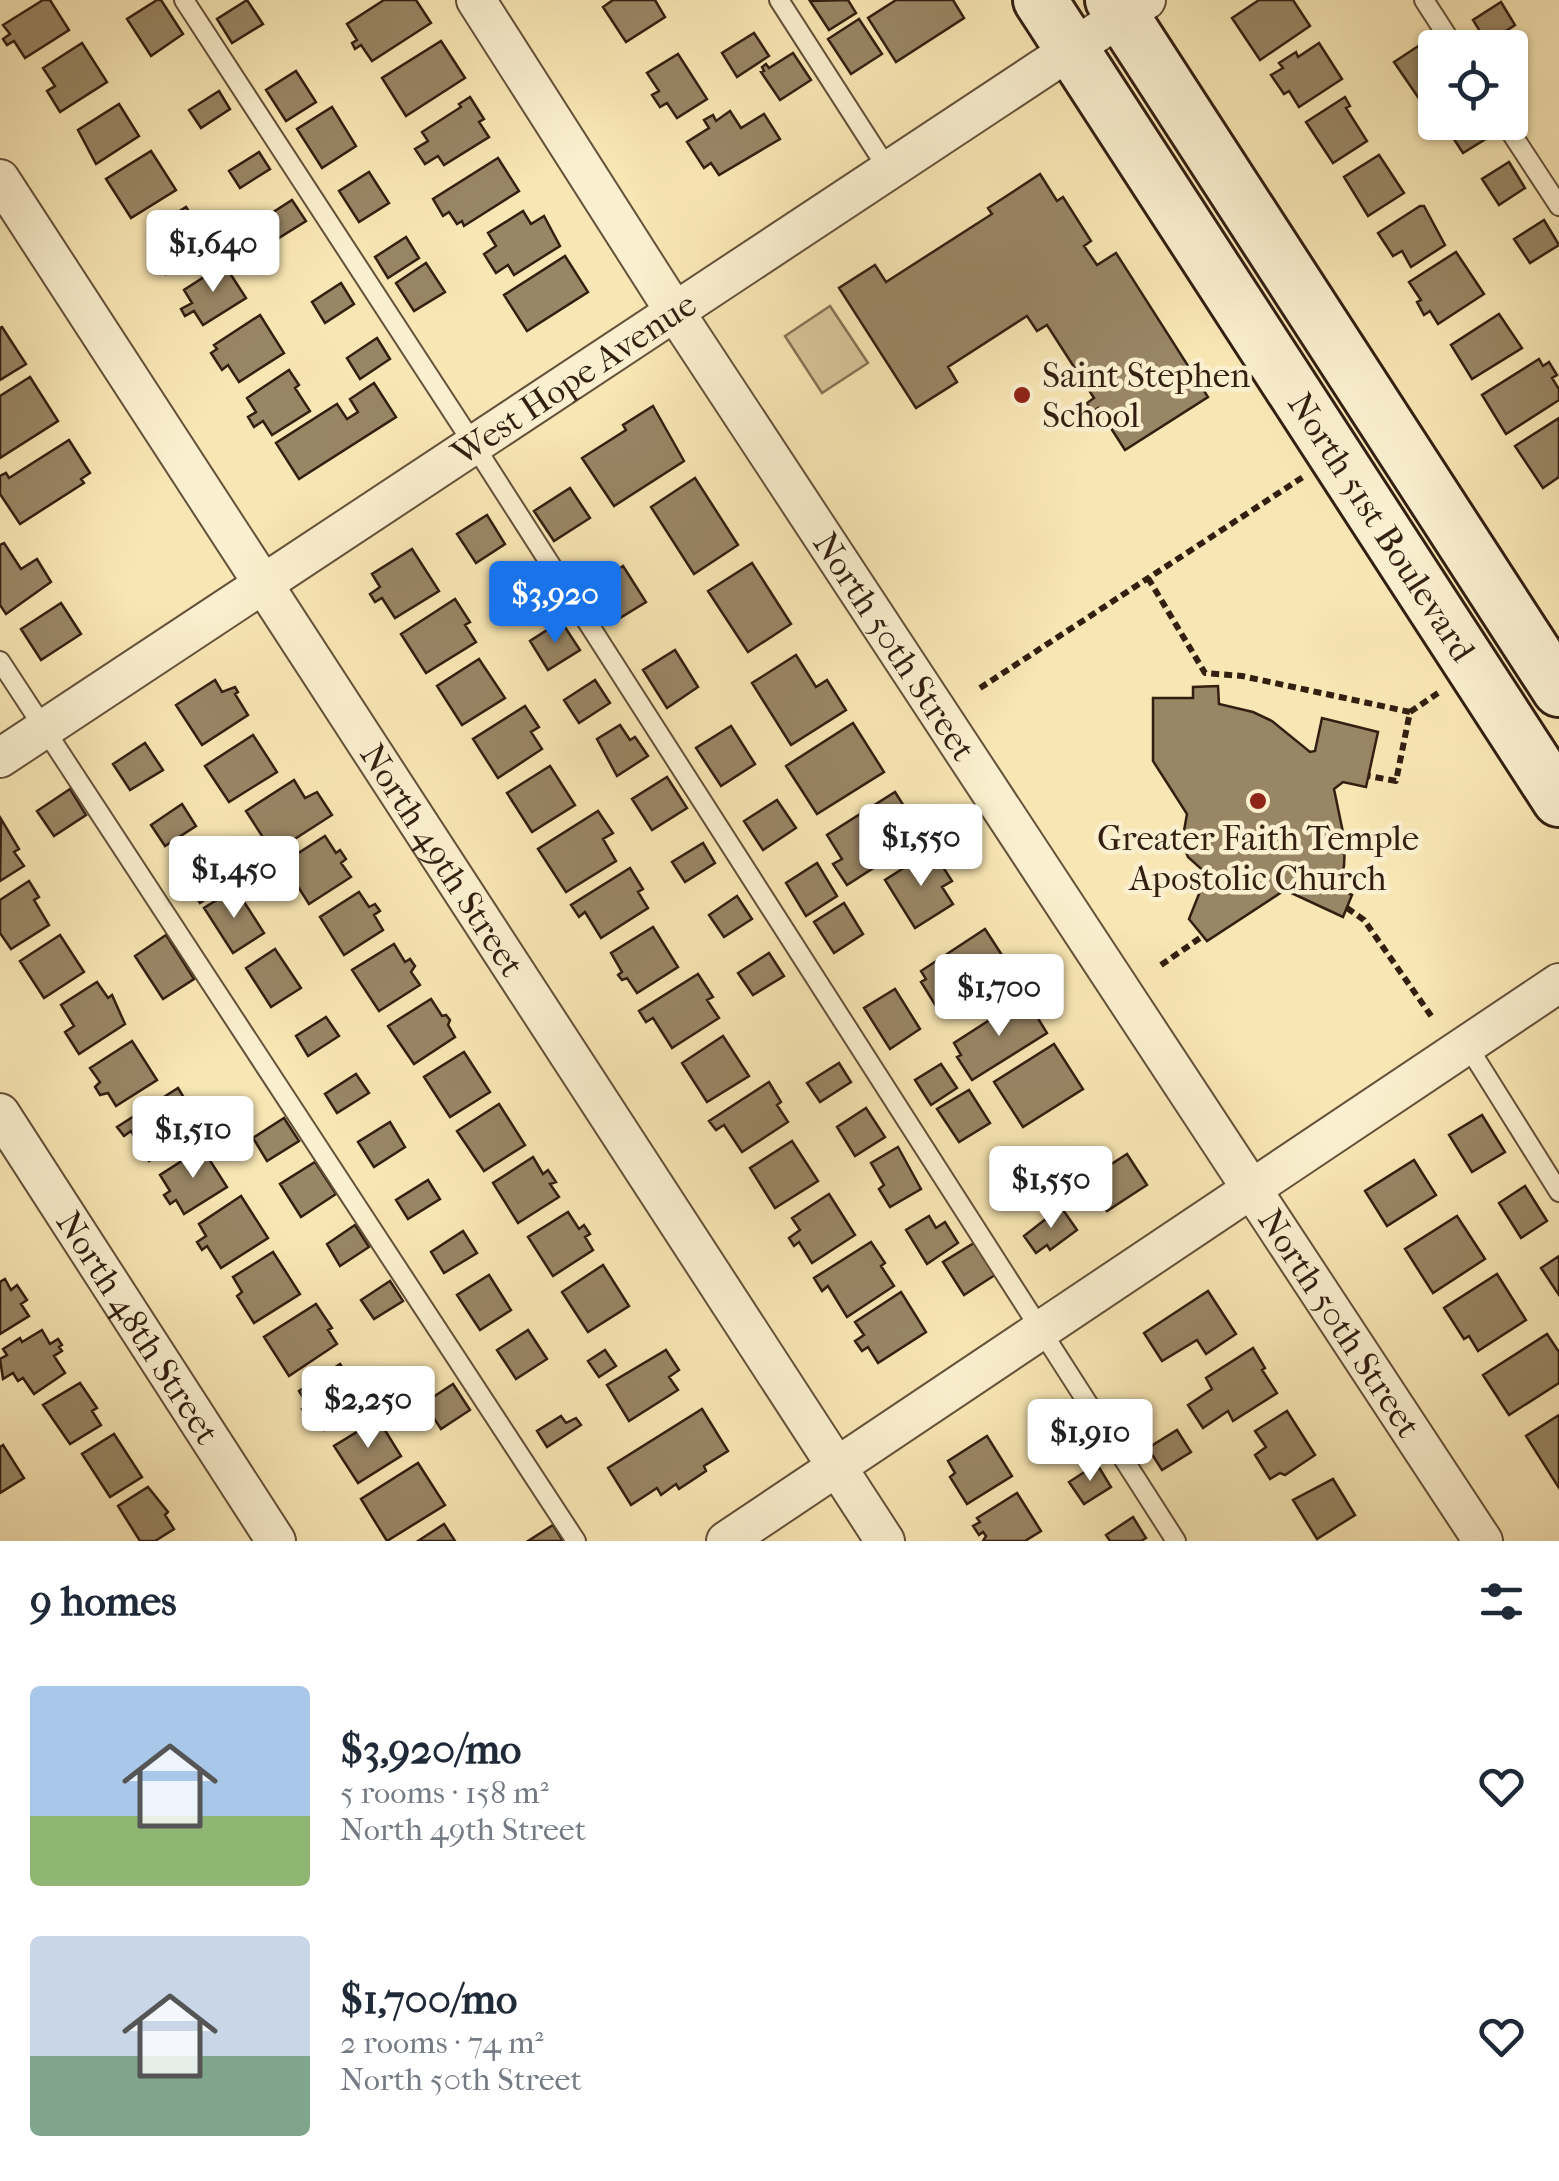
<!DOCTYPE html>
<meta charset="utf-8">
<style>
body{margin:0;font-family:"IM FELL French Canon",serif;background:#f2f2f3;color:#1f2937;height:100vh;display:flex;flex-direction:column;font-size:38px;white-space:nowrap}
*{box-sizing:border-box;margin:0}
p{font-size:32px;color:#747a83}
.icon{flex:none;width:55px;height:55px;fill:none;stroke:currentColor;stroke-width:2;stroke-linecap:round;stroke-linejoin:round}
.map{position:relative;height:1541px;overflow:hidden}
.drawer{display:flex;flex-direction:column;background:#fff;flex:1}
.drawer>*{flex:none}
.controls{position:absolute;left:1418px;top:30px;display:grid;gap:20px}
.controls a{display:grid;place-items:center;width:110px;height:110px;border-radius:10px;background:#fff;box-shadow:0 2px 8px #0004;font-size:50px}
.price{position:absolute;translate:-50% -85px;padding:0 22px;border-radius:10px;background:#fff;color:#222;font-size:32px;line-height:65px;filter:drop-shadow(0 2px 5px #0008)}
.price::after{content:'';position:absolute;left:50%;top:60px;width:30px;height:22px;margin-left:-15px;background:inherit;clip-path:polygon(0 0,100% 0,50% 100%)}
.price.active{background:#1a73e8;color:#fff}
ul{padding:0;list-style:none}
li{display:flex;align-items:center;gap:30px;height:250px;padding:0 30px}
li span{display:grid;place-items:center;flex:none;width:280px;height:200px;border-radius:10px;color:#555}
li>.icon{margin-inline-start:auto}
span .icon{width:120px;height:120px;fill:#fffc;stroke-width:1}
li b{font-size:42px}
h2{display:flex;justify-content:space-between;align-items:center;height:120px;padding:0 30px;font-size:42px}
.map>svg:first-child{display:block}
.green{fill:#d7c498;stroke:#857254;stroke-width:2.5}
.building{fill:#998665;stroke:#331f10;stroke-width:2.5}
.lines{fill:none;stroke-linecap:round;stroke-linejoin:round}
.lane-casing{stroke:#645139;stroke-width:22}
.street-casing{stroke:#645139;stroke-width:42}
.secondary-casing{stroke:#331f10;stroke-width:58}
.path{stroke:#331f10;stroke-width:6;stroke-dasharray:8 5;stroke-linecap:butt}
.lane{stroke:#faefce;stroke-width:18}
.street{stroke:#faefce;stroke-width:38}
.secondary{stroke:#faefce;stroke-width:52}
.poi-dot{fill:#8f2418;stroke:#faefce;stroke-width:4}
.labels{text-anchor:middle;stroke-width:9;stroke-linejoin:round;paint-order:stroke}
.poi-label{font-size:35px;fill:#331f10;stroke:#faefce;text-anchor:start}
.street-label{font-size:35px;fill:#331f10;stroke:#faefce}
</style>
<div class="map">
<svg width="1559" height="1541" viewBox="0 0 1559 1541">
<rect width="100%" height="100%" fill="#f8e6b4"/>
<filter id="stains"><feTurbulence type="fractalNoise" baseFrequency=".002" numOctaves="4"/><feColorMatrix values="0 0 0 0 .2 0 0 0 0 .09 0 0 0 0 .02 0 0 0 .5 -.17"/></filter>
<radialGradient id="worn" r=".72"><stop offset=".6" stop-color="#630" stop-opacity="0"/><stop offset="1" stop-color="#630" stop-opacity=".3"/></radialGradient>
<!-- green -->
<path class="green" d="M830,306l38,57 -46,30 -37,-57z"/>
<!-- building -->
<path class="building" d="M43,0h7l19,30 -44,28 -11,-17 -7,4 -4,-6 7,-5 -7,-9z
M157,0h4l22,34 -32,22 -24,-37z
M247,0l16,24 -31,19 -15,-24z
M384,0h32l15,23 -59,38 -11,-16 -6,4 -3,-6 5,-3 -10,-16z
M613,0h42l10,17 -39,25 -23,-35z
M848,0l8,13 -27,17 -19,-29z
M896,0h57l11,18 -68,44 -28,-44z
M1259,0h34l17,26 -50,34 -28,-42z
M1501,2l14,23 -28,18 -14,-23z
M859,19l23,35 -31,20 -23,-35z
M754,33l15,23 -32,21 -15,-24z
M1429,39l6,9v46l-13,9 -28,-41z
M441,41l24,37 -59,38 -24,-38z
M82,43l25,39 -47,30 -13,-21 8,-5 -12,-18z
M1319,43l23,36 -43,28 -10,-16 -5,3 -13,-19 12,-7 -4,-5 17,-11 2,5z
M793,53l18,27 -31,20 -19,-28 3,-1 -2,-4 4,-3 3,4z
M678,54l29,45 -30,19 -10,-15 -7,4 -8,-12 7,-4 -12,-18z
M296,71l20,31 -30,19 -20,-31z
M219,91l11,18 -29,19 -12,-18z
M470,97l14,22 -5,3 10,15 -45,28 -6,-9 -13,8 -10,-15 13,-8 -6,-9 39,-25 -2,-3z
M1345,97l5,9 -4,2 21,33 -34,22 -27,-41z
M119,104l20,32 -43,28 -18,-34z
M332,107l24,39 -34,22 -25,-39z
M730,111l11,17 23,-14 16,25 -61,36 -8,-12 -7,5 -17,-26 22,-14 -5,-8 9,-5 3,6z
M1460,122h24l8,13 -29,18 -15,-23z
M151,151l25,39 -45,28 -25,-39z
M259,152l11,17 -30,19 -11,-17z
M1379,155l25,38 -36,23 -24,-39z
M498,158l21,33 -55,35 -2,-5 -5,3 -8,-12 -6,4 -10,-17z
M1509,162l16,26 -26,17 -17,-26z
M369,172l20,31 -30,19 -20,-31z
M1040,174l17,27 6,-4 28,44 -7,5 13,19 19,-12 92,144 -83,53 -27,-42 -6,4 -5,-9 7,-5 -47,-73 -10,6 -10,-15 -79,51 9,15 -41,26 -77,-120 36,-23 11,17 106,-68 -4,-6z
M292,200l14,21 -32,20 -13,-21z
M1420,206h4l21,39 -34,22 -9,-16 -9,5 -15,-23z
M186,207l25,38 -45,29 -13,-21 10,-6 -12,-18z
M523,211l8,13 13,-8 16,30 -46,29 -6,-10 -12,8 -12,-19 12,-8 -8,-13z
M1544,220l15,25 -29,18 -16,-24z
M406,237l13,21 -31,20 -13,-21z
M1456,252l28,42 -46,30 -8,-13 -6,4 -7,-13 4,-2 -12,-18z
M565,256l23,36 -61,39 -23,-36z
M426,263l19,29 -31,19 -18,-28z
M224,264l22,34 -43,27 -9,-14 -9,5 -4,-7 11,-6 -8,-13z
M341,283l13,21 -29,19 -13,-21z
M1499,314l23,34 -50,31 -21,-34z
M260,315l24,38 -45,29 -11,-17 -6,5 -11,-17 6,-4 -3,-4z
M2,327l24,37 -26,16v-52z
M377,338l13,21 -30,20 -13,-21z
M1539,359l4,7 6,-4 8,13 -5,3 7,11v11l-53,34 -24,-39z
M289,370l10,15 -4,3 15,23 -38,24 -9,-14 -9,6 -6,-10 8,-5 -9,-14z
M30,377l28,44 -58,37v-62z
M374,383l22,34 -97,62 -23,-36 61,-39 10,15 11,-7 -8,-13z
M653,406l31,55 -70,45 -32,-48 44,-28 -3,-5z
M1559,418v59l-16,11 -28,-42z
M69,440l21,33 -9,6 3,4 -64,41 -20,-30v-18l6,-3 3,5z
M695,478l43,67 -44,29 -43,-67z
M570,488l20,30 -36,23 -20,-30z
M487,515l18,29 -29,19 -19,-29z
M4,543l17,26 16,-10 14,23 -45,32 -6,-9v-60z
M412,549l27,42 -44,27 -13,-20 -7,4 -5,-8 10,-7 -8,-13z
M752,563l39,61 -43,28 -40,-61z
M623,566l23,36 -31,19 -23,-35z
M531,577l14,21 -31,20 -14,-22z
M455,599l15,23 -5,3 11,17 -50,31 -25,-39z
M61,603l20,31 -40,26 -20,-31z
M561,621l19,29 -32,20 -18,-29z
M675,650l23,37 -31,21 -24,-38z
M796,655l20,32 11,-7 19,30 -55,35 -39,-62z
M479,659l26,39 -43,27 -25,-39z
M215,680l7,12 13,-5 3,5 -3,2 13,21 -46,30 -26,-40z
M595,680l15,23 -31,20 -15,-23z
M1218,686l1,18 34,8 19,9 38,31 5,-1 7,-33 56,14 -12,55 -23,-5 -9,7 11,53 -1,24 -7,22 15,7 -9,22 -58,-27 -78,51 -18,-22 18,-45 -19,-17 -6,-15 5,-28 -34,-53v-63h40v-11z
M525,706l14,21 -8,5 11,17 -44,29 -25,-39z
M853,723l31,49 -67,42 -31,-48z
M620,725l10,15 5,-3 13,19 -31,20 -20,-37z
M731,726l24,38 -34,22 -25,-38z
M253,735l24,37 -48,30 -24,-36z
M145,743l18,27 -33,20 -17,-26z
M550,766l25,39 -43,27 -25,-39z
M667,777l20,31 -35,22 -20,-31z
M294,780l11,18 12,-6 15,23 -59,38 -27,-42z
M70,789l16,26 -32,21 -17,-25z
M895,792l28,44 -76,49 -14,-21 9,-5 -15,-24z
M777,800l19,28 -33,22 -19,-29z
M182,804l14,22 -31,20 -14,-21z
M598,811l15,22 -10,6 13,22 -50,31 -28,-43z
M1,819l18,30 -5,3 10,14 -24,15z
M325,836l11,17 4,-3 6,9 -5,4 10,14 -42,27 -26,-41z
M703,843l12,20 -30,19 -13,-20z
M932,850l20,31 -10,6 11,17 -38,24 -30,-48z
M209,857l18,28 -27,18 -18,-28z
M817,863l20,33 -31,20 -20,-33z
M630,868l13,21 -5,3 10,16 -47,30 -16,-26 -6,5 -8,-12z
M29,881l10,16 -5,3 15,25 -38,24 -11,-16v-33z
M231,891l5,10 5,-4 23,36 -31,20 -29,-45z
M359,892l10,15 6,-3 5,7 -6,4 9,15 -39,25 -24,-38z
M737,896l15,23 -28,18 -15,-22z
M844,903l19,31 -29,19 -20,-31z
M653,927l25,40 -41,26 -10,-15 -5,2 -4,-5 4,-3 -11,-19z
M985,929l24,37 -70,45 -18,-29 5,-3 -5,-8z
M60,935l24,37 -40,26 -24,-37z
M166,935l28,44 -31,20 -28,-43z
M394,944l11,18 5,-3 5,7 -4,6 9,13 -41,26 -27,-41z
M275,949l26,39 -30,19 -25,-39z
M769,953l15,23 -31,19 -15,-22z
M698,974l15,23 -6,3 12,18 -47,30 -19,-30 -7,4 -7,-11z
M97,982l11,16 4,-3 13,29 -46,30 -14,-22 9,-6 -13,-21z
M895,989l25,40 -30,20 -26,-41z
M1025,997l22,36 -75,47 -15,-23 4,-2 -7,-12z
M431,999l11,17 4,-1 4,5 -2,5 7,12 -41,27 -26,-38z
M326,1017l13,19 -31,20 -12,-20z
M723,1036l26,40 -42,26 -25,-39z
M132,1041l25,39 -41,26 -8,-13 -8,2 -5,-8 5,-5 -10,-14z
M1054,1044l29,45 -60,38 -29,-45z
M464,1052l26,40 -40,25 -26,-40z
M839,1063l12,19 -31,20 -13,-19z
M941,1064l16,24 -26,17 -16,-25z
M356,1074l13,19 -32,20 -12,-19z
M769,1082l12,20 -4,3 11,17 -46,30 -18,-27 -8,5 -7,-9z
M178,1088l14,23 -6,4 10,15 -47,31 -18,-30 -7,5 -7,-9z
M969,1090l21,33 -31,19 -22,-33z
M499,1104l26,41 -41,26 -27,-40z
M866,1108l19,29 -30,19 -18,-29z
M1482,1115l23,37 -33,20 -23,-37z
M284,1118l15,23 -32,20 -14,-23z
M390,1122l15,25 -31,20 -16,-25z
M792,1141l26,40 -43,27 -25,-40z
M898,1147l23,42 -31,18 -11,-18 5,-4 -13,-22z
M202,1148l25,39 -43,27 -8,-14 -6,4 -6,-9 6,-4 -10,-16z
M1127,1154l20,31 -40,26 -25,-39 12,-8 5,8z
M533,1157l10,17 5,-4 8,12 -6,2 9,13 -41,26 -25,-40z
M1414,1160l22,35 -49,31 -22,-35z
M315,1162l21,32 -35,23 -21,-33z
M428,1180l12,19 -32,20 -12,-19z
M1525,1186l22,35 -26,17 -22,-35z
M829,1194l26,41 -43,28 -13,-21 -5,4 -5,-8 11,-8 -8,-12z
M241,1196l27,42 -47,30 -14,-22 -5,4 -5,-8 9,-6 -7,-12z
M1061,1207l16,23 -27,20 -3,-5 -11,8 -12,-17z
M568,1212l11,17 5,-4 6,9 -5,3 8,13 -40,26 -25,-39z
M929,1216l7,12 9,-6 13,21 -31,21 -21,-34z
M1457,1216l28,43 -52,34 -28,-44z
M355,1225l14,22 -29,19 -13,-22z
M463,1231l14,22 -33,20 -13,-21z
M871,1242l14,21 -4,3 13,20 -47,31 -19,-31 -6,5 -8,-13z
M974,1243l21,32 -31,20 -21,-33z
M273,1252l27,42 -46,29 -17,-27 5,-4 -9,-15z
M1559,1256v39l-18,-27z
M603,1265l26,41 -41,26 -26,-40z
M1497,1274l29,46 -48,31 -9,-15 -5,3 -20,-31z
M489,1275l22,35 -31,20 -23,-35z
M5,1279l6,11 6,-5 10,15 -6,4 8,12 -29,18v-52z
M390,1281l13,20 -29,18 -13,-19z
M1208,1291l28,43 -30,20 -9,-14 -35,21 -18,-28z
M901,1292l25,40 -48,31 -10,-16 -6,4 -7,-10 9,-6 -9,-13z
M316,1304l16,24 -4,2 9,14 -48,32 -25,-39z
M42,1330l8,14 8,-5 4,6 -3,2 3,4 -8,5 11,17 -31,21 -11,-16 -5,3 -5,-8 -10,6 -3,-20 7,-4 -4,-6 17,-11 2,4z
M528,1330l19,29 -31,20 -19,-29z
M1547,1334l12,18v31l-50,32 -26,-40z
M1253,1348l12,20 -3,2 15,23 -44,28 -5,-10 -25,17 -15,-23 24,-16 -6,-11z
M605,1350l11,16 -17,11 -11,-16z
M666,1350l13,20 -10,7 9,13 -49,31 -22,-36z
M340,1364l26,39 -42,27 -9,-14 -6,3 -7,-10 6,-4 -9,-14z
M80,1383l17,25 -5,3 9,14 -31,19 -27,-39z
M453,1384l17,26 -29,19 -17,-26z
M702,1409l26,42 -24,15 2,5 -27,18 -3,-5 -15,11 -4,-7 -26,17 -23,-37z
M1287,1411l28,44 -30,20 -5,-2 -10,6 -15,-24 11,-8 -11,-16z
M1064,1413l11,18 -26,17 -11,-18z
M1559,1415v73l-33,-52z
M561,1416l5,7 10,-5 5,7 -34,22 -10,-16z
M378,1419l23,37 -43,27 -24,-37z
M1177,1430l14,22 -29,18 -14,-22z
M114,1434l28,43 -32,20 -28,-43z
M987,1436l25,40 -45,28 -17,-27 5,-4 -7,-12z
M3,1445l21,33 -24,15v-46z
M418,1463l27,42 -58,36 -26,-42z
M1097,1464l14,23 -27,17 -15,-22z
M1333,1479l22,36 -38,24 -24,-39z
M148,1487l20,25 -3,3 9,14 -19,12h-15l-22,-35z
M1017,1493l24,38 -16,10h-42l3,-5 -3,-4 -4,3 -6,-9 7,-4 -3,-4z
M1133,1517l13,21 -5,3h-31l-4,-6z
M444,1524l11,17h-37z
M553,1525l10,16h-35z"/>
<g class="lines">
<defs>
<path id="lane" d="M184,0l290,445 702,1096
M779,0l110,171
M1424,0l31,48
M1504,122l55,84
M0,661l576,880
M1467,1045l92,147"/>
<g id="street">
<path id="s1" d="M476,0l199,312 808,1229"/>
<path id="s2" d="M0,179l885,1362"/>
<path id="s3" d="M0,758l1146,-758"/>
<path id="s4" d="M0,1113l276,428"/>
<path d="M726,1541l833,-558"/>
</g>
<g id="secondary">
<path id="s5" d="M1040,0l519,800"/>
<path d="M1112,0l447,690"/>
</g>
</defs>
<!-- lane casing -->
<use href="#lane" class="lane-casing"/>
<!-- street casing -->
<use href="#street" class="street-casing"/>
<!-- secondary casing -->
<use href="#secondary" class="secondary-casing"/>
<!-- path -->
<path class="path" d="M1148,578l57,95 37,3 168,36 -14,69 -27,-5
M980,688l323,-211
M1410,712l28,-19
M1347,908l17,12 70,100
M1161,965l42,-29"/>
<!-- lane -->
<use href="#lane" class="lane"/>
<!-- street -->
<use href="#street" class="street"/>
<!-- secondary -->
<use href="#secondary" class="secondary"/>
</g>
<!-- markers -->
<g class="poi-dot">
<circle cx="1022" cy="395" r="10"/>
<circle cx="1258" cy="801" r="10"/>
</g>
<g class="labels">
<!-- poi labels -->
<g class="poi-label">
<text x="1042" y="387">Saint Stephen<tspan x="1042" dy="40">School</tspan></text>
<text x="1258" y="850" text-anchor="middle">Greater Faith Temple<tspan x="1258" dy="40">Apostolic Church</tspan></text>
</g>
<!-- street labels -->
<g class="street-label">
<text dy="12" stroke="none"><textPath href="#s3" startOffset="688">West Hope Avenue</textPath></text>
<text dy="12" stroke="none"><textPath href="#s5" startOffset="628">North 51st Boulevard</textPath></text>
<text dy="12" stroke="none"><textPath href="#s1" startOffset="770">North 50th Street</textPath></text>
<text dy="12" stroke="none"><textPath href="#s2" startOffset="812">North 49th Street</textPath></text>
<text dy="12" stroke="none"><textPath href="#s1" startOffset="1580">North 50th Street</textPath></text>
<text dy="12" stroke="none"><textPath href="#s4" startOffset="255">North 48th Street</textPath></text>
</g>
</g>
<rect width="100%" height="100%" filter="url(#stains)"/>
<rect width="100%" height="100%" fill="url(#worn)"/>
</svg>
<div class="controls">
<a><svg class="icon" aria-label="locate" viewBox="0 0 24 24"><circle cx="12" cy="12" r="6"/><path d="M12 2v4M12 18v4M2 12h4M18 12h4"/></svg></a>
</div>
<b class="price" style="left:213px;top:295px">$1,640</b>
<b class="price active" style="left:555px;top:646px">$3,920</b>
<b class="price" style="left:921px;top:889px">$1,550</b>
<b class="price" style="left:234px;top:921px">$1,450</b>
<b class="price" style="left:999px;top:1039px">$1,700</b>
<b class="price" style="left:193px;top:1181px">$1,510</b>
<b class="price" style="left:1051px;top:1231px">$1,550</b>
<b class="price" style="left:368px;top:1451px">$2,250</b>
<b class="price" style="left:1090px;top:1484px">$1,910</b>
</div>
<section class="drawer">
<h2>9 homes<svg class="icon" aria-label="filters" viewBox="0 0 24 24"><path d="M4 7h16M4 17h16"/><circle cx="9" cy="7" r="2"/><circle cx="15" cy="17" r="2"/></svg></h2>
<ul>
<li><span style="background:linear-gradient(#a9c7e8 65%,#8fb573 0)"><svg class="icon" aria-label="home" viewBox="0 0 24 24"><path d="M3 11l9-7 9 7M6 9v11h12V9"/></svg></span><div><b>$3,920/mo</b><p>5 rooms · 158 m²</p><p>North 49th Street</p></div><svg class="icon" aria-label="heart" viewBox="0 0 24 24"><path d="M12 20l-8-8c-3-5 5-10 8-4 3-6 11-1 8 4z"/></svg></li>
<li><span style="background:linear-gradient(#c9d6e8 60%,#7fa58c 0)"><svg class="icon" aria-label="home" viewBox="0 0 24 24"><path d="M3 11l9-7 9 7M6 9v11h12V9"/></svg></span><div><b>$1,700/mo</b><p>2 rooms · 74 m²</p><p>North 50th Street</p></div><svg class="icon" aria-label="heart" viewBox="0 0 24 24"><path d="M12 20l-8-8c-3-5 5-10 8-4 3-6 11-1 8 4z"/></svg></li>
</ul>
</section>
